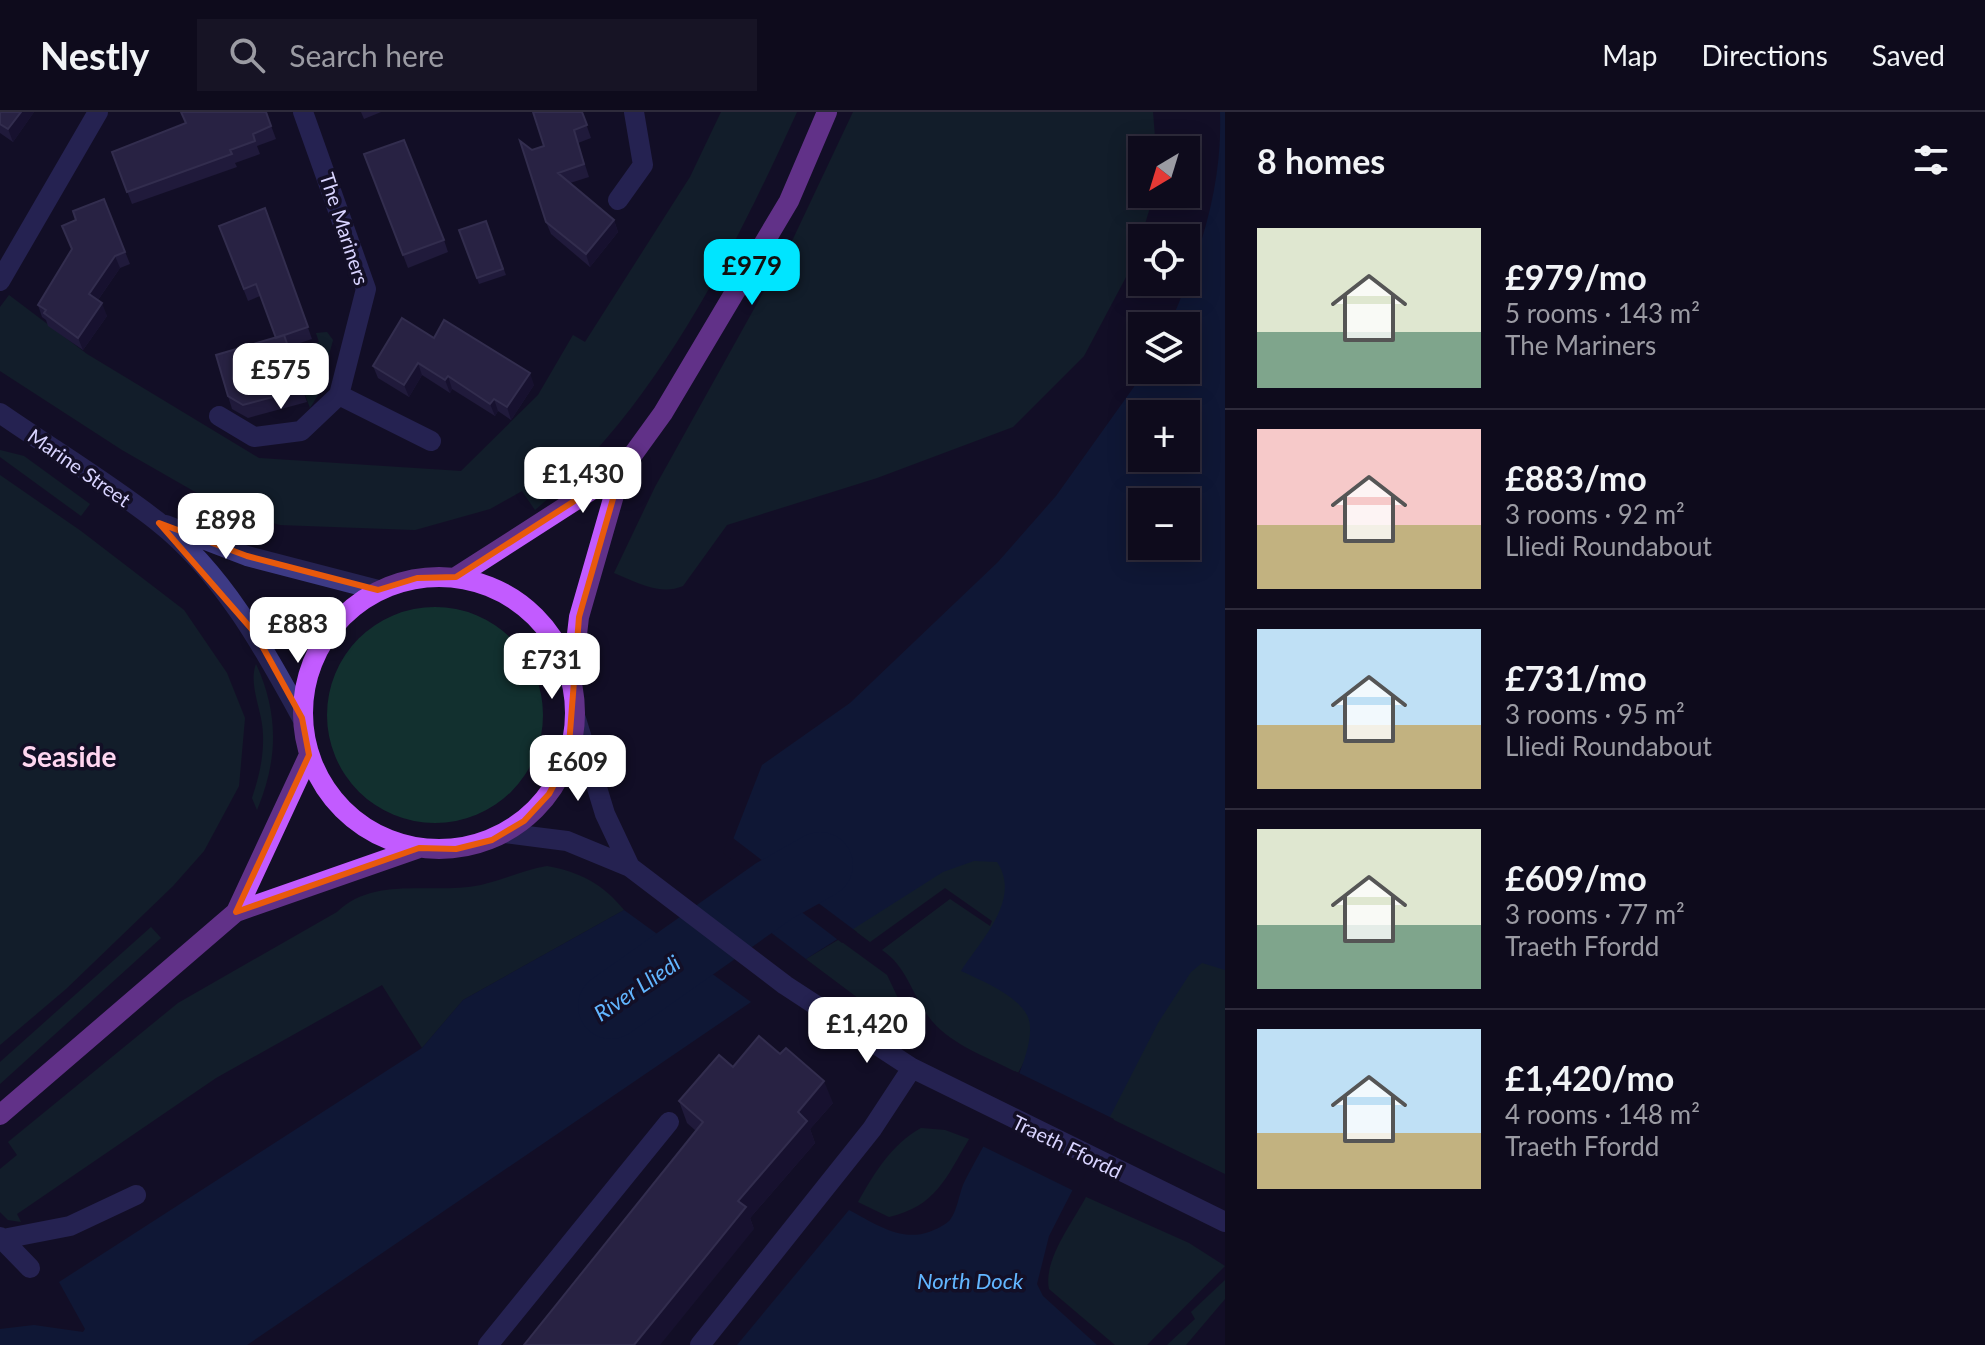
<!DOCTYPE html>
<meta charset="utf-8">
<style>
body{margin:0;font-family:Lato,sans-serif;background:#171425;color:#f1f3f6;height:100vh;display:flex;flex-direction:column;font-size:30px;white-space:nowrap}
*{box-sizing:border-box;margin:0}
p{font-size:26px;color:#9b9ba3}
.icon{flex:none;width:44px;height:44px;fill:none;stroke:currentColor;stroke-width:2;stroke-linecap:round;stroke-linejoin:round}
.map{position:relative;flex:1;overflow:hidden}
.side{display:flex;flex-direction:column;background:#0e0b1c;width:760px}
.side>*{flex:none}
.needle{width:52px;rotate:218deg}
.tools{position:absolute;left:1128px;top:24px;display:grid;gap:16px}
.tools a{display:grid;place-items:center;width:72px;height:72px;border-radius:0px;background:#0e0b1c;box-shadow:0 4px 20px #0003,0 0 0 2px #2e2b3b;font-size:40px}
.price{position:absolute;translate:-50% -68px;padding:0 18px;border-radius:16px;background:#fff;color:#222;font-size:26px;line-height:52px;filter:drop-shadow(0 2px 4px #0008)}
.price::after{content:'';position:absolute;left:50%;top:48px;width:24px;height:18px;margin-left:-12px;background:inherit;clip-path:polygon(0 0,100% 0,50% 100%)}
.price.current{background:#00e5ff;color:#111}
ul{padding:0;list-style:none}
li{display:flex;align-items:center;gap:24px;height:200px;padding:0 32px}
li+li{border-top:2px solid #2e2b3b}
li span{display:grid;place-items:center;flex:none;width:224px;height:160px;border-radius:0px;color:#555}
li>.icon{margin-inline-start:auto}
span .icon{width:96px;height:96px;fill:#fffc;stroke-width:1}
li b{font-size:34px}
h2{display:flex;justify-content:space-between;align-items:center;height:96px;padding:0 32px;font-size:34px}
header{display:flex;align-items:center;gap:48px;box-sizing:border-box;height:112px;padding:0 40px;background:#0e0b1c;border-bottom:2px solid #2e2b3b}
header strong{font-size:38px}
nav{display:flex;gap:44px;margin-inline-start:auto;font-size:28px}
.search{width:560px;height:72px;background:#171425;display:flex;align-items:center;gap:20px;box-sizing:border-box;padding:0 28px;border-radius:0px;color:#9b9ba3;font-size:30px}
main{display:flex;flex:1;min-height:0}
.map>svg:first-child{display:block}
.green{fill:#12302f}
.water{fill:#0c2248;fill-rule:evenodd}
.pier{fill:#130f26}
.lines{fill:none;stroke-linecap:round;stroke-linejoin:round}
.river{stroke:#0c2248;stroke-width:66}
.minor{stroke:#3d3a85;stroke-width:20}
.major{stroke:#c25bff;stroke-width:20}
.wall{fill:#312854}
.shaded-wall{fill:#1d163a}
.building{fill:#433a66;stroke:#5a527e;stroke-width:2}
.marked{fill:none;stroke:#e8590c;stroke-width:6;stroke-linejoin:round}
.labels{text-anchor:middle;stroke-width:7;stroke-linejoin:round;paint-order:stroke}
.street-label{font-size:20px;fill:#d9d4ff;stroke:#130f26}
.water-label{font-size:22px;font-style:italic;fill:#62b6ff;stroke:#130f26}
.district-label{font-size:28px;font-weight:bold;fill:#ffd6f0;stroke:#130f26}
</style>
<header>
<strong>Nestly</strong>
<div class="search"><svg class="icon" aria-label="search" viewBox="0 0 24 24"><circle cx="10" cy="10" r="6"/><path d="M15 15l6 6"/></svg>Search here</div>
<nav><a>Map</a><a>Directions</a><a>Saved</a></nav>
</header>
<main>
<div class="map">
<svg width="1225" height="1233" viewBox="0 0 1225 1233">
<rect width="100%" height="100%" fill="#130f26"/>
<!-- green -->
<path class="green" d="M721,0h76c-65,142 -141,296 -262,398l-13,-19 -32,18 -75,21 -135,-5 -42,-12 -34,-16 -82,-47 -122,-79v-64l9,-12 78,59 172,104 202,13 77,-76 35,-60 12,7 105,-165z
M853,0h300l3,38h-14v44h12l-21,70 -49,92 -71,71 -136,51 -150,47 -44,61c-24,10 -46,-4 -69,-13l41,-86 138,-248z
M327,220l6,8 -15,55 -8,13 -20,-54 29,-12 -3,-9z
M0,338l24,6 66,48 -9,12 -81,-59z
M0,363l81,56 103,79 43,63 18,45 -6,68 -35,65 -31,35 -107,103 -66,56z
M327 603a108 108 0 1 1 216 0a108 108 0 1 1-216 0Z
M256,552c23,50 22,96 1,146l-5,-12c7,-21 12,-41 11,-64 0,-22 -15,-49 -7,-70z
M1225,692v370l-154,-75z
M994,695l88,148 -64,118c-28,-15 -65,-27 -86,-52 -20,-24 -24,-54 -50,-71l68,-51 40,27 2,-5 -47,-33 -75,54 -16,-12 -15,10 48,35 30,63 -23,-13 -88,-66 32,-19z
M547,754c33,6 56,18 77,44l-161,90 -41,48 -40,-63 -166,93 -199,136 4,8 -13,-2 -8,-8v-43l17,-14 -9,-13 170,-139 159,-91c38,-37 96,-17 144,-27 22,-5 43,-15 66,-19z
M151,815l10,11 -161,146v-22z
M921,1016l24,2 24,9c-23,39 -33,67 -80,78l-31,-15c17,-30 33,-57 63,-74z
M1086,1085l103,46 36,23 -78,79h-32l-66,-56c-6,-29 24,-67 37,-92z
M1225,1168v19l-39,46h-19l28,-26 -4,-7z"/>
<!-- water -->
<path class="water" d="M1220,0h5v858l-23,-7 -11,9 -33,51 -109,213 -12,48 6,12 54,49h-360l112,-135c25,13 51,32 80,22 6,-2 18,-8 21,-12 7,-9 9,-25 13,-35 16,-34 82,-137 64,-170 -13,-22 -45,-34 -66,-44 20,-31 61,-72 36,-109l-23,-1 -31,11 -137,87 -74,-56 31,-20 -36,-28 35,-90 88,-62 148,-141 58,-66 90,-126h40v-44h-17c30,-68 54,-139 51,-214zM1142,302h44v44h-44zM1142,390h44v44h-44z
M624,798l127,92 -504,343h-247v-16l34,-4 49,7 2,-3 -26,-47 363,-234 41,-48z"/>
<!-- pier -->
<path class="pier" d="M729,723l68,52 60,45 -15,11 -68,-52 -51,-38z
M1015,959l99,48 -38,73 -98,-48z"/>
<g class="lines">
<!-- river -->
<path class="river" d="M611,894l163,-115 46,-26"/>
<!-- minor -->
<path class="minor" d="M303,0l63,177 -27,106 92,46
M618,88l25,-35 -9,-53
M0,169l98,-169
M0,301c52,36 107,69 157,108 65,51 107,127 145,197
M219,304l35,21 47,-6 38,-36
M166,413l81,31 131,34
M576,607l29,95 25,53
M504,721l63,8 63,26 155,118 127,83 313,154
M0,1125l30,31
M3,1127l67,-13 66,-31
M488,1233l181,-223
M700,1233l172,-216 40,-61"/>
<!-- major -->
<path class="major" d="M456,465l165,-106
M303 601a136 136 0 1 1 272 0a136 136 0 1 1-272 0Z
M572,565l7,-60 42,-146 42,-58 126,-212 38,-89
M236,800l73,-157
M0,1003l236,-203 183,-64"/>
</g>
<!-- wall -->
<path class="wall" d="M0,0h34l-21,30 -13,-9z
M266,0l10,27 -19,7 3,8 -25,9 2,4 -105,37 -20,-52z
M361,0h20l-17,7z
M582,0l9,26 -13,5 11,34 -19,6 44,37 4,12 -28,35 -39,-33 -5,-12 -2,-76z
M364,42l80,86 4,12 -40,16z
M104,87l26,65 -10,4 -22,32 9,16 -24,34 -35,-24 -2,-6 -4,-3 -4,-12 34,-55 4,-30z
M265,96l47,131 -24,8 19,55 -59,16 -16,-9 -4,-13 48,-58 -16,-42 -12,5 -29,-75z
M486,109l20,54 -27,9 -20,-54z
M434,226l100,47 -23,35 -13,-9 -3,5 -43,-27 -2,4 -28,-18 -13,22 -31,-19 -5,-12z
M733,955l100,36 -23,26 5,14 -65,75 4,11 -58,-98 -9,-8 -8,-22z"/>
<!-- shaded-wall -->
<path class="shaded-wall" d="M21,0h13l-21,30 -5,-13z
M614,108l4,12 -28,35 -4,-13z
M115,144l5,12 -27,39 -4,-13z
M102,191l5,13 -24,34 -5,-12z
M418,251l4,12 -13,22 -5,-12z
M530,261l4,12 -23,35 -4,-13z
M448,264l4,13 -2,4 -5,-13z
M494,287l4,12 -3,5 -5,-12z
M824,969l9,22 -23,26 5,14 -65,75 4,11 -94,116h-26l104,-144 60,-89z"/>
<!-- building -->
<path class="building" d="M0,0h21l-13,17 -8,-5z
M181,0h85l5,14 -18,8 2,7 -25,9 2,4 -105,38 -15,-40 74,-29z
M533,0h49l5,13 -13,5 10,34 -26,9 56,47 -28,34 -40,-32 -26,-81 12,9 12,-4z
M404,28l40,100 -41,15 -39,-101z
M104,87l21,53 -10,4 -26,38 13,9 -24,35 -34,-25 2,-3 -8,-5 34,-56 -10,-23 14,-6 -3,-9z
M265,96l43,119 -32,11 -20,-54 -12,5 -25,-63z
M486,109l17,48 -26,9 -18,-48z
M402,206l32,20 10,-18 86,53 -23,34 -13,-8 -4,5 -42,-28 -3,4 -27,-17 -14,22 -31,-19z
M284,223l19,54 -60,16 -15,-9 -12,-41z
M759,924l21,18 6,-6 38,33 -26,31 9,9 -69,80 8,6 -112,138h-110l179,-223 -24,-21 40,-46 14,12z"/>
<!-- marked area -->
<path d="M0 0H1225V1233H0ZM621,359l-42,146 -11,141 -19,36 -25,27 -32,19 -36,9 -37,-1 -183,64 73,-157 -7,-37 -47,-85 -96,-110 88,33 131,34 39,-12 39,-1z" fill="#130f26" fill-opacity=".55" fill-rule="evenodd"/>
<path class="marked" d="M621,359l-42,146 -11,141 -19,36 -25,27 -32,19 -36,9 -37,-1 -183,64 73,-157 -7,-37 -47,-85 -96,-110 88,33 131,34 39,-12 39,-1z"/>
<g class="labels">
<!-- street labels -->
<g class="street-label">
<text transform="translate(344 117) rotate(72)" y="7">The Mariners</text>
<text transform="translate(79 356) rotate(35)" y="7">Marine Street</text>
<text transform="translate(1067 1035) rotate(26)" y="7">Traeth Ffordd</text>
</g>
<!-- water labels -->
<g class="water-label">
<text transform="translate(637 876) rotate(-34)" y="8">River Lliedi</text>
<text x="970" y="1177">North Dock</text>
</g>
<!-- district labels -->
<g class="district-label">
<text x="69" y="655">Seaside</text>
</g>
</g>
</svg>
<div class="tools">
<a><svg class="needle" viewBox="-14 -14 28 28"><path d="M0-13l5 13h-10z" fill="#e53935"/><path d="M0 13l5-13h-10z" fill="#9b9ba3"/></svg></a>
<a><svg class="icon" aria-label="locate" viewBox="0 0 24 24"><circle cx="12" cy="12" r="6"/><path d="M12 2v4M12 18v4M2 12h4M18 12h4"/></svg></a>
<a><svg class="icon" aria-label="layers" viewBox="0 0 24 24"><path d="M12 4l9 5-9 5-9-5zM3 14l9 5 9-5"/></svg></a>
<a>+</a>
<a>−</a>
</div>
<b class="price current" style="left:752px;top:195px">£979</b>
<b class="price" style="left:281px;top:299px">£575</b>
<b class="price" style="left:583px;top:403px">£1,430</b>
<b class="price" style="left:226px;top:449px">£898</b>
<b class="price" style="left:298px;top:553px">£883</b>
<b class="price" style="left:552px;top:589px">£731</b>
<b class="price" style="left:578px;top:691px">£609</b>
<b class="price" style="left:867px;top:953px">£1,420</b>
</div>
<section class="side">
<h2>8 homes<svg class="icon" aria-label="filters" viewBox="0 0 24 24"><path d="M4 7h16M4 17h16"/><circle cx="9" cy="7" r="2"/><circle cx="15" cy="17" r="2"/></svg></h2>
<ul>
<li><span style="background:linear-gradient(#dfe7d0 65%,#7fa58c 0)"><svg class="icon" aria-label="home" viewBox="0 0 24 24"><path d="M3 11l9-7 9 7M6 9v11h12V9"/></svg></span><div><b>£979/mo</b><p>5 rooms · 143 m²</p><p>The Mariners</p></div></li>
<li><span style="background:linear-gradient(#f6c9c9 60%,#c2b280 0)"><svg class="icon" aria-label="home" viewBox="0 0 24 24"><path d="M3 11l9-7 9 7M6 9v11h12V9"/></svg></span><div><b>£883/mo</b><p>3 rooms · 92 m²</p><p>Lliedi Roundabout</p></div></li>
<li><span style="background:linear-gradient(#bfe0f5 60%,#c2b280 0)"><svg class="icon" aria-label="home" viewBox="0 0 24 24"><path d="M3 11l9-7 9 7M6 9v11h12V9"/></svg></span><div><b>£731/mo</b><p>3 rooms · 95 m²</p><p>Lliedi Roundabout</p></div></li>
<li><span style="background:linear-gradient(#dfe7d0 60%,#7fa58c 0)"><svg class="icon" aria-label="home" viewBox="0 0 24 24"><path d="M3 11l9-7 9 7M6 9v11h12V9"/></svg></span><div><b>£609/mo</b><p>3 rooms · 77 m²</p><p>Traeth Ffordd</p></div></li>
<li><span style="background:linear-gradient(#bfe0f5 65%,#c2b280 0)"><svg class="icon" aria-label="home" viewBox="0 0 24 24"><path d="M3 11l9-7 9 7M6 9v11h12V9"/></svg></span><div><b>£1,420/mo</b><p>4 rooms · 148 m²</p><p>Traeth Ffordd</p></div></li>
</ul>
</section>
</main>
